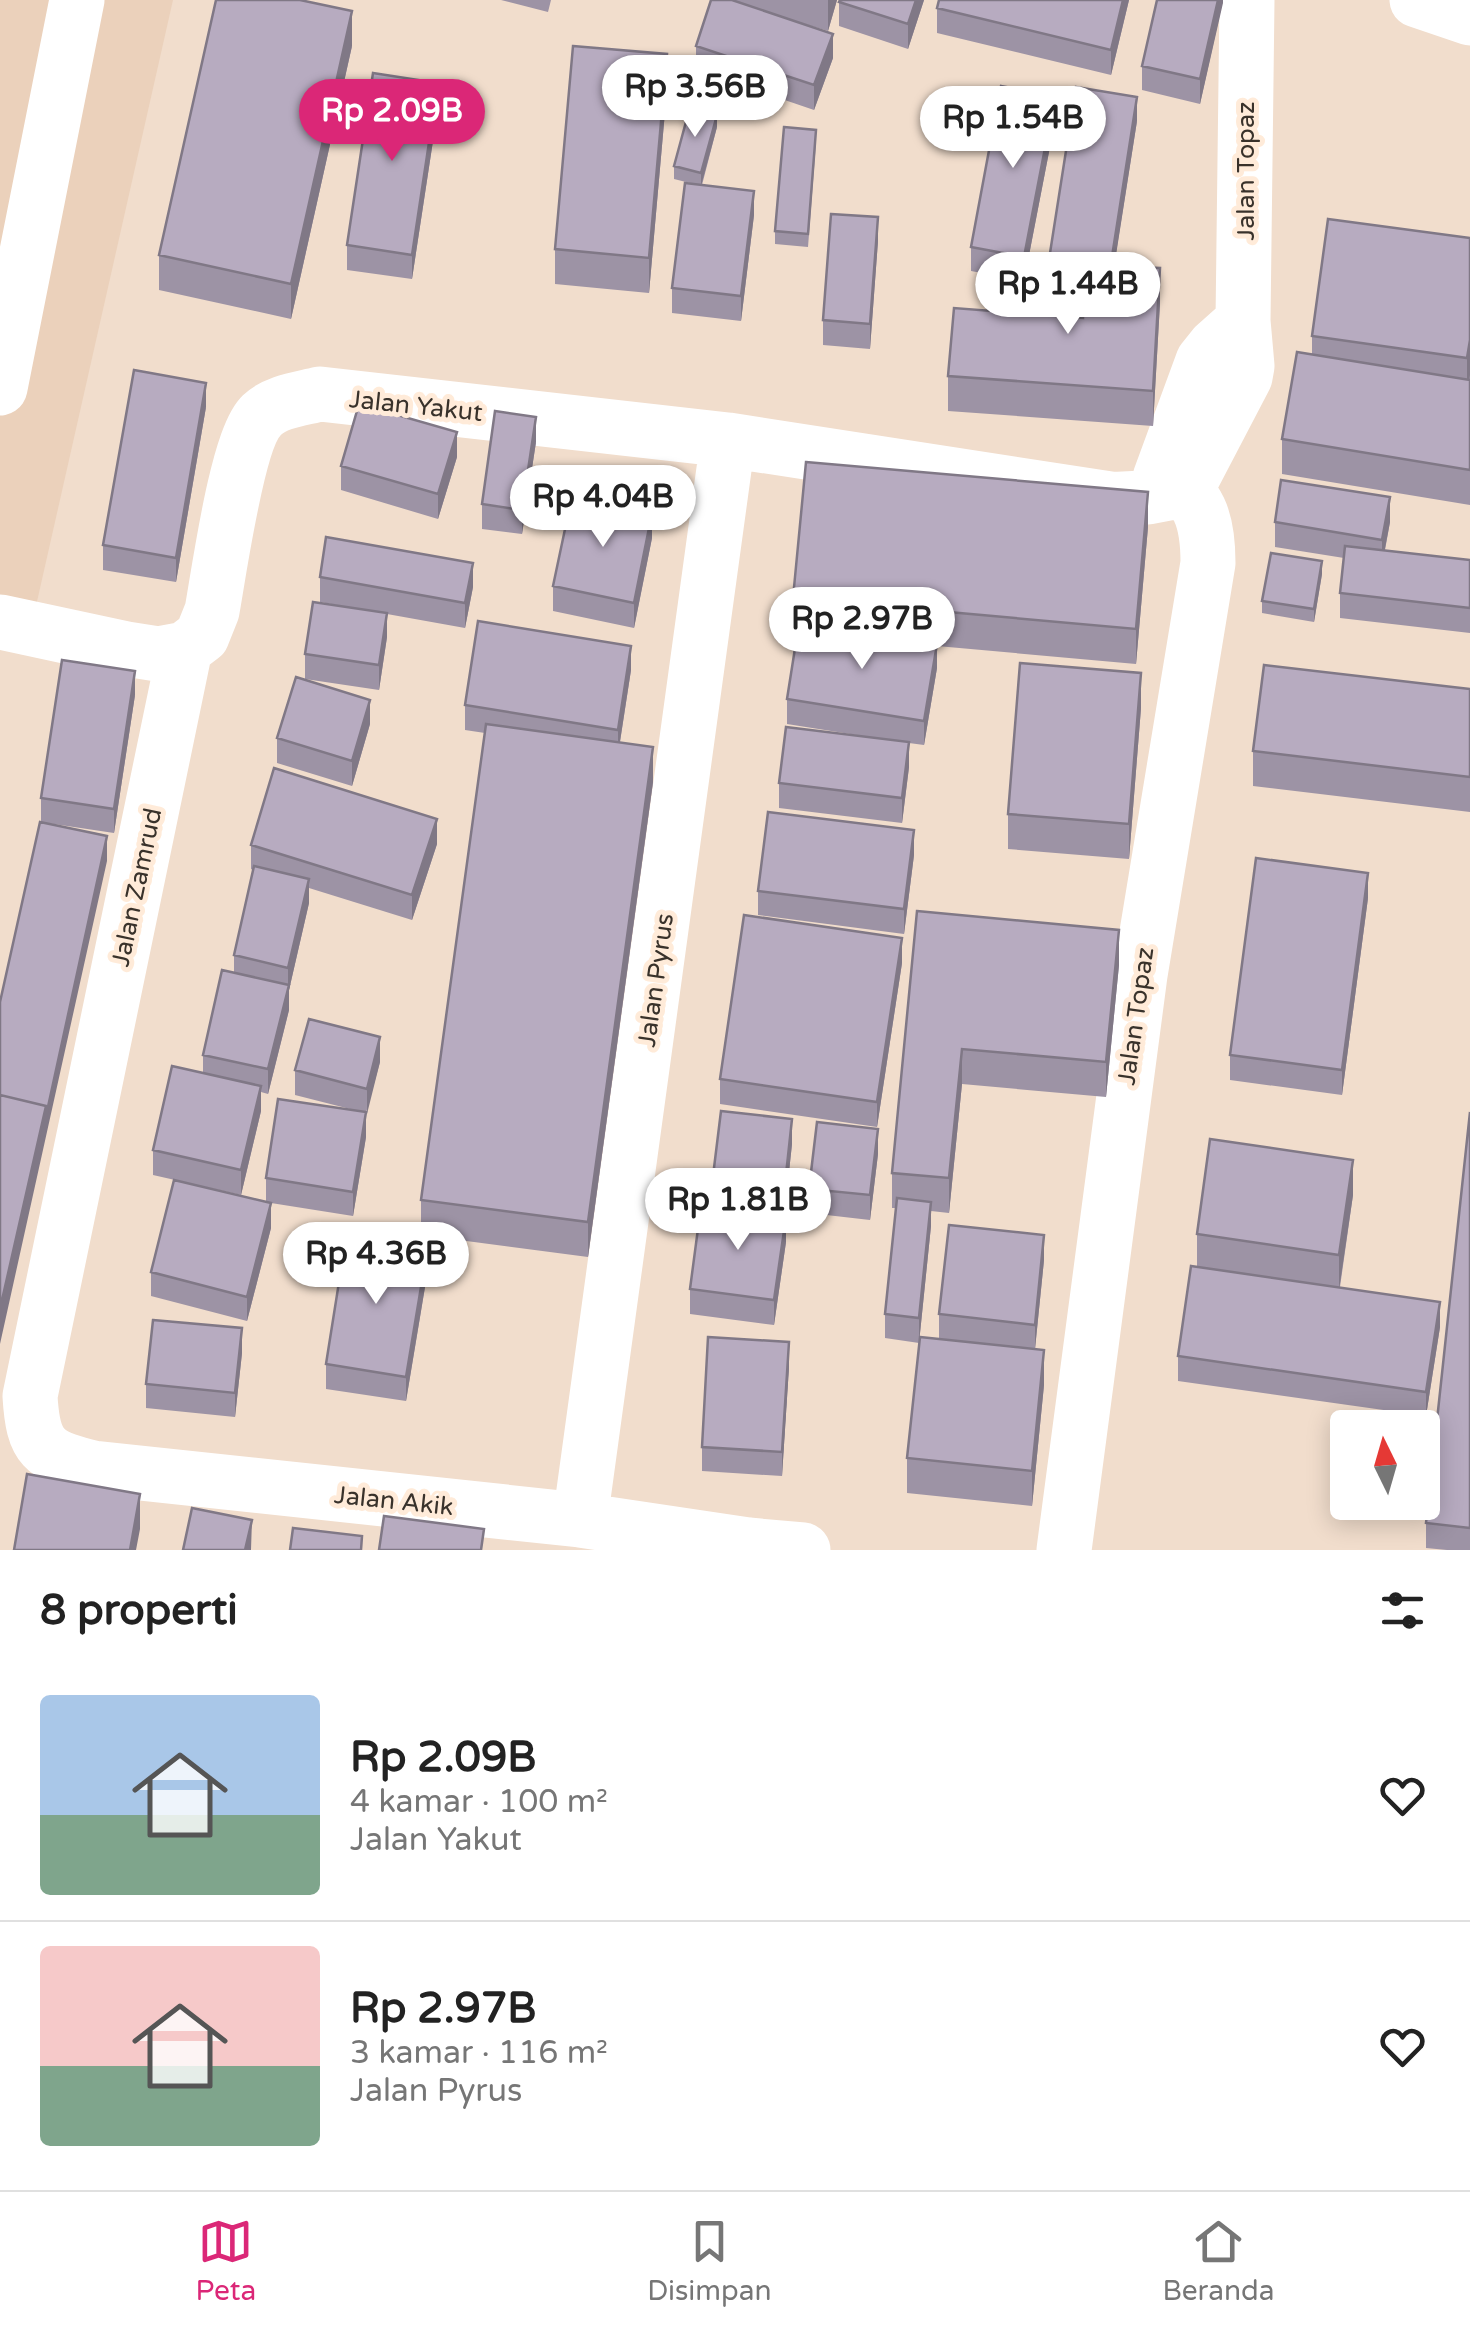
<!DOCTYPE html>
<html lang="id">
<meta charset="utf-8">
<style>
body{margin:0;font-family:"Varela Round",sans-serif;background:#f6f6f6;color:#222;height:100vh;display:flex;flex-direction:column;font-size:38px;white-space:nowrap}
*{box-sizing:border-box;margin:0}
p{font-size:32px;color:#767676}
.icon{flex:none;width:55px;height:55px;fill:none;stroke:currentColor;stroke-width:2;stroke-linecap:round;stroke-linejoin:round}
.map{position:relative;height:1550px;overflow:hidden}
.sheet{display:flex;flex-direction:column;background:#fff;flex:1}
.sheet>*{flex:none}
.needle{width:65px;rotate:355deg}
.tools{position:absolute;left:1330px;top:1410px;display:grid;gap:20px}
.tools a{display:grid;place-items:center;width:110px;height:110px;border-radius:10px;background:#fff;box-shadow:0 5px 25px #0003;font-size:50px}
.price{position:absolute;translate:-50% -85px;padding:0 22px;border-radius:35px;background:#fff;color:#222;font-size:32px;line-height:65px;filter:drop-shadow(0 2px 5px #0008)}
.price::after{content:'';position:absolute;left:50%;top:60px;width:30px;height:22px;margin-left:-15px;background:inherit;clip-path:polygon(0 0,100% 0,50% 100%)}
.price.current{background:#db2777;color:#fff}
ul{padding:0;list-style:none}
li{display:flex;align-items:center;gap:30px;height:250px;padding:0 40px}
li+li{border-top:2px solid #e0e0e0}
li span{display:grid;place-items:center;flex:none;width:280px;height:200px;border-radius:10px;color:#555}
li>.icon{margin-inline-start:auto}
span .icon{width:120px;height:120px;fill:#fffc;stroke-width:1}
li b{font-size:42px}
h2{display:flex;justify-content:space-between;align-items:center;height:120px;padding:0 40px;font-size:42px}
.menu{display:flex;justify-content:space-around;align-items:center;height:140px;border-top:2px solid #e0e0e0;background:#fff;font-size:28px;color:#767676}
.menu a{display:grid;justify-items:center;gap:5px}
.menu .current{color:#db2777}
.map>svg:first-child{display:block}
.built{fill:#ebd1bb}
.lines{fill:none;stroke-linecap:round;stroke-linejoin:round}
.minor{stroke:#fff;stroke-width:55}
.wall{fill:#9d93a5}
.shaded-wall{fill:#807886}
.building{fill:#b7abc0;stroke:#807886;stroke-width:2.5}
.labels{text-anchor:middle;stroke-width:10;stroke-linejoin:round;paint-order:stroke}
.street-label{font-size:25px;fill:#39322b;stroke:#ffebd9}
</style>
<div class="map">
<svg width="1470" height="1550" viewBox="0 0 1470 1550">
<rect width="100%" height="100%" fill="#f1ddcc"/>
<!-- built -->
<path class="built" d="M0,0h173l-137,606 -36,-8z"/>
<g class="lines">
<!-- minor -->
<path class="minor" d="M1417,0l53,18
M0,388l77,-388
M1160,478l43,-117 12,-15 28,-25
M0,622l126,27 32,5 27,-5
M580,1520l148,-1080
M803,1550l-55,-5 -168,-25 -487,-52c-50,-12 -60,-20 -63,-72l155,-747 17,-13 10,-25c7,-38 25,-172 50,-196 15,-14 38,-16 58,-21l408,46 382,59c28,1 51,-3 77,-11l58,-111 2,-11 -4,-45 4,-321
M1064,1550l76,-575 68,-412c0,-46 -9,-66 -45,-93"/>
</g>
<!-- wall -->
<path class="wall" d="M501,0h50l-3,12z
M734,0h103l-9,31 -43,-13 48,40 -19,52 -118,-40v-24z
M924,0l-16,49 -69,-23v-24z
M1129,0l-18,75 -174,-42v-25z
M1223,0l-23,104 -58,-14v-24z
M352,46l-61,273 -132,-29v-35z
M667,89l-18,204 -94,-9v-35z
M438,108l-26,171 -65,-9v-25z
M1055,121l-31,160 -53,-10v-24z
M1137,121l-23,145 46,37 -7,123 -205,-15v-35l135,-58 1,-35 -34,-5v-25z
M717,127l-15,58 52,30 -13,106 -69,-8v-25l22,-104 -20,-5v-13z
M816,143l-8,104 -33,-3v-13z
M1470,238v267l-188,-31v-35l30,-84v-19z
M878,241l-8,108 -47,-4v-25z
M206,407l-30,175 -73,-12v-25z
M536,442l-14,92 -40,-5v-25z
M457,457l-19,62 -97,-29v-24z
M1275,522h115l-5,28 85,10v73l-130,-15v-25l4,-35 -69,-11z
M1148,527l-12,137 -199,-18v22l-13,77 -15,-2v24l-7,56 -123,-15v-25l109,-43 -101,-16v-25l10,-65 -4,-1v-35z
M652,538l-18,90 -81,-17v-25z
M1322,574l-8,48 -52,-9v-12z
M320,577l153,10 -8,41 -78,-14v23l-8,53 -74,-11v-25l49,-46 -34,-6z
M631,670l-11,72 33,40 -65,475 -167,-22v-35l64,-467 -20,-3v-25z
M1470,689v123l-217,-26v-35z
M135,695l-21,138 -67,-10 60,38 -66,-39v-24z
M1141,708l-12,151 -121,-10v-35z
M370,724l-18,62 -75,-23v-25z
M437,844l-25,76 -103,-32v15l-20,87v20l-21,84 -7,-2v19l-20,84 -88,-20v-25l50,-77v-18l31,-82v-18l19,-85 -2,-1v-24z
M914,855l-10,79 -146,-19v-24z
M1368,898l-26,197 -112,-15v-25z
M917,911l202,54 -13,132 -144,-13 -13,129 -18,-2v15l-12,117 -34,-5v-24l11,-106h-4v-35z
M902,963l-25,164 -157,-23v-25z
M380,1062l-14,51v24l-13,79 -82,-13v25l-24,93 -96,-25v-24l115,-70v-24l88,-68 -59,-15v-25z
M1470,1112v438h-23l-21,-2v-25z
M792,1144l-7,65 -72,-9v-24z
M878,1154l-8,66 -61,-7v-24z
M1353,1195l-13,92 100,40 -14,89 -248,-35v-25l19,-90v-32z
M786,1242l-12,83 -84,-11v-25z
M1044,1260l-9,89 9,36 -12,121 -125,-13v-35l32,-119v-25z
M427,1275l-21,126 -80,-12v-25z
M242,1353l-7,64 -89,-9v-24z
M789,1367l-7,109 -80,-5v-24z"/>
<!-- shaded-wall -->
<path class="shaded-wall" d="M828,0h9l-9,31z
M916,0h8l-16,49v-25z
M1123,0h6l-18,75v-25z
M1218,0h5v3l-23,101v-25z
M352,11v35l-61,273v-35z
M833,34v24l-19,52v-25z
M667,54v35l-18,204v-35z
M438,83v25l-26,171v-24z
M1055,96v25l-31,160v-24z
M1137,97v24l-26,166v-24z
M717,115v12l-16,59v-13z
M754,191v24l-13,106v-25z
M878,217v24l-8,108v-25z
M1160,268v35l-7,123v-35z
M1470,340v35l-3,19v-36z
M206,383v24l-30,175v-24z
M536,417v25l-14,92v-24z
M457,432v25l-19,62v-25z
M1148,492v35l-12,137v-35z
M1390,497v25l-8,42v-24z
M652,513v25l-18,90v-25z
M1322,561v13l-8,48v-13z
M473,563v24l-8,41v-25z
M387,613v24l-8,53v-25z
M937,644v24l-13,77v-24z
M631,646v24l-13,84v-24z
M135,671v24l-21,138v-24z
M1141,673v35l-12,151v-35z
M370,700v24l-18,62v-25z
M909,742v25l-7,56v-25z
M653,747v35l-65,475v-35z
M437,819v25l-25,76v-25z
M914,830v25l-10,79v-25z
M107,836v25l-107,483v-35z
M1368,873v25l-26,197v-25z
M309,879v24l-20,87v20l-21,84v-25l20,-81v-20z
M1119,930v35l-13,132v-35z
M902,938v25l-25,164v-25z
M380,1037v25l-13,52v-25z
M962,1049v35l-13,129v-35z
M261,1086v25l-20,84v-25z
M366,1112v25l-13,79v-24z
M792,1119v25l-7,65v-25z
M878,1129v25l-8,66v-25z
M1353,1160v35l-14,95v-35z
M931,1202v24l-12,117v-25z
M271,1203v25l-24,93v-24z
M786,1217v25l-12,83v-25z
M1044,1235v25l-9,89v-24z
M427,1251v24l-21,126v-24z
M1440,1302v25l-14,89v-24z
M242,1328v25l-7,64v-24z
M789,1342v25l-7,109v-24z
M1044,1350v35l-12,121v-35z
M140,1494v35l-4,21h-6z
M252,1520l-1,30h-6z"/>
<!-- building -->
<path class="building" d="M216,0h84l52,11 -61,273 -132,-29z
M711,0h21l101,34 -19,51 -118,-39z
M840,0h76l-8,24 -69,-22z
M939,0h184l-12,50 -174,-42z
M1157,0h61l-18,79 -58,-13z
M573,46l94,8 -18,204 -94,-9z
M373,73l65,10 -26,172 -65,-10z
M1001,86l54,10 -31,161 -53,-10z
M1076,87l61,10 -26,166 -61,-10z
M690,107l27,8 -16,58 -27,-7z
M784,127l32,3 -8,104 -33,-3z
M685,183l69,8 -13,105 -69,-8z
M831,214l47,3 -8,107 -47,-4z
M1328,219l142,19v102l-3,18 -155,-22z
M1085,265l75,3 -7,123 -205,-15 6,-68 129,10z
M1297,352l173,28v90l-188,-31z
M134,370l72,13 -30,175 -73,-13z
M359,404l98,28 -19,62 -97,-28z
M495,411l41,6 -14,93 -40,-6z
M806,462l342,30 -12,137 -343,-31z
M1281,480l109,17 -8,43 -107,-18z
M572,496l80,17 -18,90 -81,-17z
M326,537l147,26 -8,40 -145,-26z
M1345,546l125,14v48l-130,-15z
M1271,553l51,8 -8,48 -52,-8z
M313,602l74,11 -8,52 -74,-11z
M478,621l153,25 -13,84 -153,-25z
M799,623l138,21 -13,77 -137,-22z
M62,660l73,11 -21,138 -73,-11z
M1020,663l121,10 -12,151 -121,-10z
M1264,665l206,24v88l-217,-26z
M296,677l74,23 -18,61 -75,-23z
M486,724l167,23 -65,475 -167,-22z
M786,727l123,15 -7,56 -123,-15z
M274,768l163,51 -25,76 -161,-50z
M768,812l146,18 -10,79 -146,-18z
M40,822l67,14 -61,280v-10l-46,-11v-93z
M1256,858l112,15 -26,197 -112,-15z
M254,866l55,13 -21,89 -54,-13z
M917,911l202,19 -13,132 -144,-13 -13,129 -57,-5z
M744,915l158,23 -25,164 -157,-23z
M222,970l67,15 -21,84 -65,-14z
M309,1019l71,18 -13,52 -72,-19z
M172,1066l89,20 -20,84 -88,-20z
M0,1095l46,11 -46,203z
M278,1099l88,13 -13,80 -87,-14z
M721,1111l71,8 -7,65 -72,-8z
M1470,1112v416l-44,-5z
M817,1122l61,7 -8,66 -61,-6z
M1210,1139l143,21 -14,95 -142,-21z
M174,1180l97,23 -24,94 -96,-25z
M897,1198l34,4 -12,116 -34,-4z
M701,1206l85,11 -12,83 -84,-11z
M949,1225l95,10 -9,90 -96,-11z
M346,1238l81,13 -21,126 -80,-13z
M1191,1266l249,36 -14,90 -248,-36z
M153,1320l89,8 -7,65 -89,-9z
M708,1337l81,5 -7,110 -80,-5z
M920,1337l124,13 -12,121 -125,-13z
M27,1474l113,20 -10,56h-116z
M192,1508l60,12 -7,30h-62z
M384,1516l100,13 -3,21h-102z
M293,1528l69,8 -1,14h-71z"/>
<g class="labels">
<!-- street labels -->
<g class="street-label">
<text transform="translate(1245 171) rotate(-90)" y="9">Jalan Topaz</text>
<text transform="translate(416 405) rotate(6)" y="9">Jalan Yakut</text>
<text transform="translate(136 887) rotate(-78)" y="9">Jalan Zamrud</text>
<text transform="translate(655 980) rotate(-82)" y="9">Jalan Pyrus</text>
<text transform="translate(1135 1016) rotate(-82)" y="9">Jalan Topaz</text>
<text transform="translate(394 1500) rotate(6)" y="9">Jalan Akik</text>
</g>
</g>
</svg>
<div class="tools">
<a><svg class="needle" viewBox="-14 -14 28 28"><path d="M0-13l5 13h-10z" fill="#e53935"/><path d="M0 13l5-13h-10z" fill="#767676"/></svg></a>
</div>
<b class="price" style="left:695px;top:140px">Rp 3.56B</b>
<b class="price current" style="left:392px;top:164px">Rp 2.09B</b>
<b class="price" style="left:1013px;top:171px">Rp 1.54B</b>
<b class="price" style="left:1068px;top:337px">Rp 1.44B</b>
<b class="price" style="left:603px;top:550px">Rp 4.04B</b>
<b class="price" style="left:862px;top:672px">Rp 2.97B</b>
<b class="price" style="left:738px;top:1253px">Rp 1.81B</b>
<b class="price" style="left:376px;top:1307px">Rp 4.36B</b>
</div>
<section class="sheet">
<h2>8 properti<svg class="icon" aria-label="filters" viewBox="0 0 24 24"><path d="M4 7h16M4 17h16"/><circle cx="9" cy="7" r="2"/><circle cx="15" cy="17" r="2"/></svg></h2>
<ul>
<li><span style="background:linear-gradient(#a9c7e8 60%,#7fa58c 0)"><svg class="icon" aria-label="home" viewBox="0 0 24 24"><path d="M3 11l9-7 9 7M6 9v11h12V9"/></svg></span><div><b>Rp 2.09B</b><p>4 kamar · 100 m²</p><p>Jalan Yakut</p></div><svg class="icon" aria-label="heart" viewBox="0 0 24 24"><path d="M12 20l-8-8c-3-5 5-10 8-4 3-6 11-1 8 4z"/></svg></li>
<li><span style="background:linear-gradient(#f6c9c9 60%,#7fa58c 0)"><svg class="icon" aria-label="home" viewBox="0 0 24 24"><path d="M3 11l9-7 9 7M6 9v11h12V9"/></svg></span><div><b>Rp 2.97B</b><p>3 kamar · 116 m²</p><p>Jalan Pyrus</p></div><svg class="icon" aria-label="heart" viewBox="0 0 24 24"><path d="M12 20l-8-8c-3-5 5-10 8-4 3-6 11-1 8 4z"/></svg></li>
</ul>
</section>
<nav class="menu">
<a class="current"><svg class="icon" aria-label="map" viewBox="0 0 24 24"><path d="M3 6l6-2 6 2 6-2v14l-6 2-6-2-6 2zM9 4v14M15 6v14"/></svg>Peta</a>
<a><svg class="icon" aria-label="saved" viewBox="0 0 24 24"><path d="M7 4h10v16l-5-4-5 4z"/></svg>Disimpan</a>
<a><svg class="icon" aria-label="home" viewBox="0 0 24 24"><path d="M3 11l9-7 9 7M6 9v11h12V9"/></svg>Beranda</a>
</nav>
